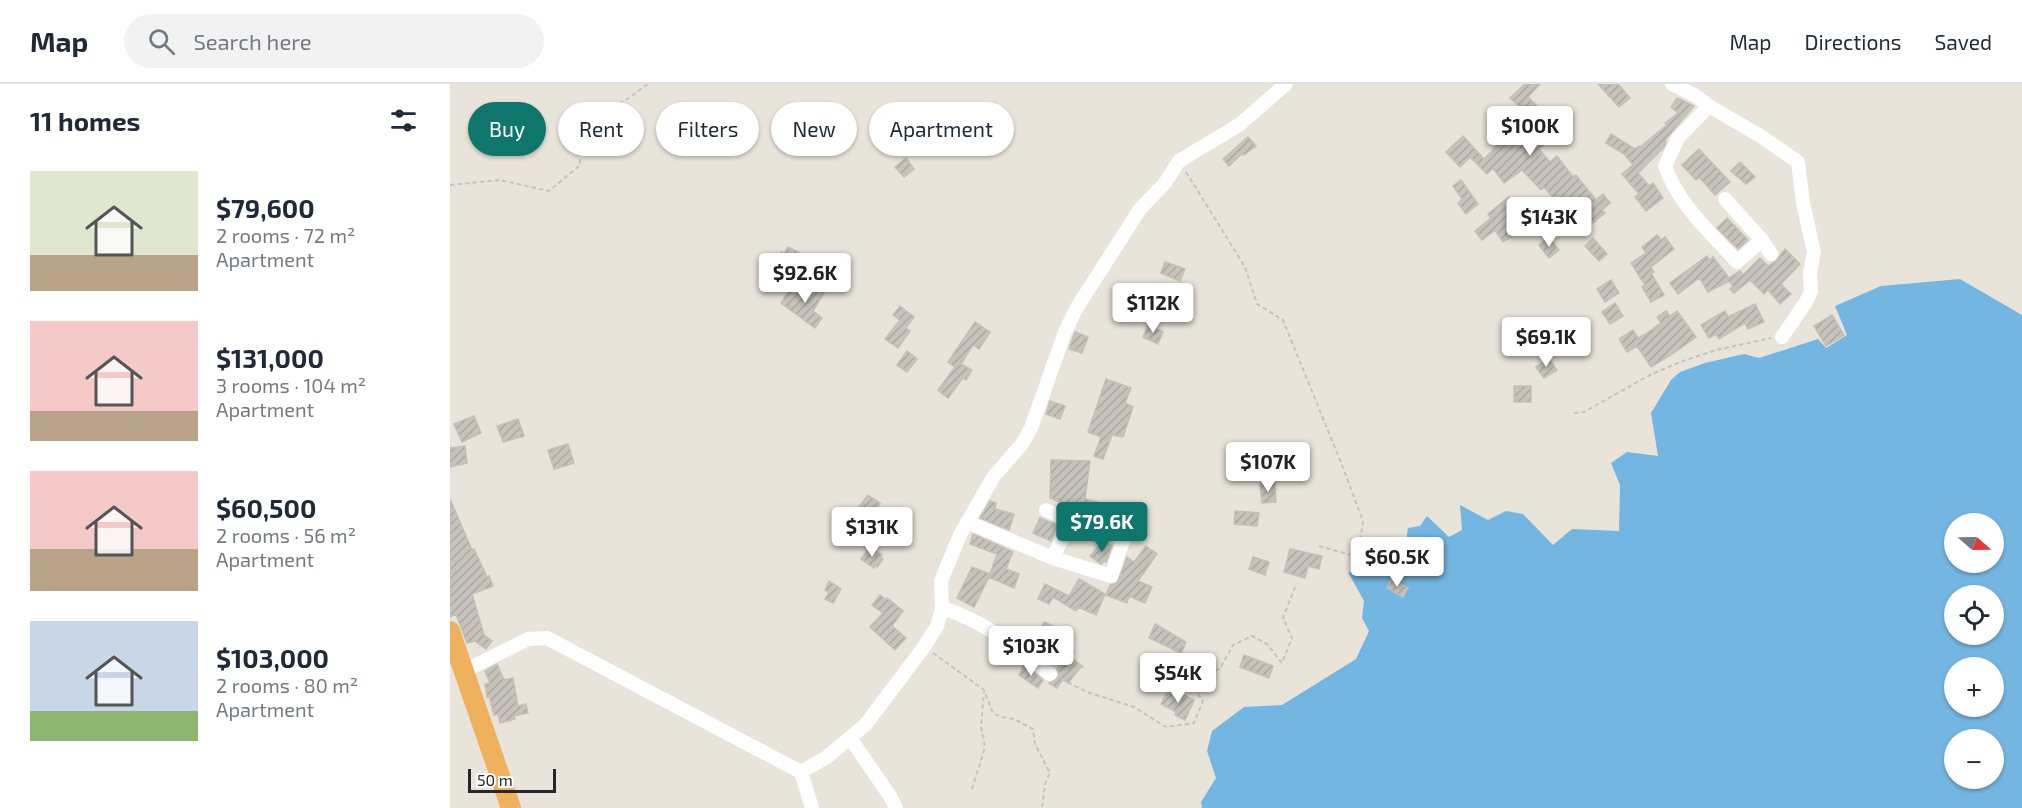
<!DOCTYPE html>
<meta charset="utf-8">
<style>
body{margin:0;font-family:"Exo 2",sans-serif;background:#f2f2f3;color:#1f2937;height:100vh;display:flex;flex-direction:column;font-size:22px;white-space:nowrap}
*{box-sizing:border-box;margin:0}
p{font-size:20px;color:#747a83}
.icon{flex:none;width:33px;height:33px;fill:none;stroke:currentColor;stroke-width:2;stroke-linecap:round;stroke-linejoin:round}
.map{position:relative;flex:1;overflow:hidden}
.sheet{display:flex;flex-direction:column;background:#fff;width:450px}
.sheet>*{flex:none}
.guide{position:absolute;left:18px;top:18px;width:570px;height:54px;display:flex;gap:12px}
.needle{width:39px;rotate:110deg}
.controls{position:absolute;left:1494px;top:429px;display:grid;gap:12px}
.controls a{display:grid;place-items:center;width:60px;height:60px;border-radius:50%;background:#fff;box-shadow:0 2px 4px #0004;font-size:30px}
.scale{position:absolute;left:18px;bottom:15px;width:88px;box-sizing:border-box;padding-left:6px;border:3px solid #272727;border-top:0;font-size:16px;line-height:21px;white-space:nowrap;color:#272727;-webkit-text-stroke:4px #fff;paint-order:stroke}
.price{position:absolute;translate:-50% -51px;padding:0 14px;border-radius:6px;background:#fff;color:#222;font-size:20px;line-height:39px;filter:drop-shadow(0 2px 3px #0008)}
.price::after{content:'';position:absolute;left:50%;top:36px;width:18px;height:14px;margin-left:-9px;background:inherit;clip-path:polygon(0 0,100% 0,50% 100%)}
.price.selected{background:#0f766e;color:#fff}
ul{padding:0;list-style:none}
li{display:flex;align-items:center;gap:18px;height:150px;padding:0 30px}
li span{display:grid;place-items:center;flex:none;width:168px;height:120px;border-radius:0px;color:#555}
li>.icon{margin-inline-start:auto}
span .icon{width:72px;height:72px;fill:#fffc;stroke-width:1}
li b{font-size:26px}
h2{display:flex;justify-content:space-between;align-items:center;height:72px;padding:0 30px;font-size:26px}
.tag{padding:0 21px;border-radius:27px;background:#fff;box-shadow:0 2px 4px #0004;font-size:21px;line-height:54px}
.tag.selected{background:#0f766e;color:#fff}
header{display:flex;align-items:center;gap:36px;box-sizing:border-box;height:84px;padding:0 30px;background:#fff;border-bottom:2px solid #e0e1e3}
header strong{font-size:28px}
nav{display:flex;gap:33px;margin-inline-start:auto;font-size:21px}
.search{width:420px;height:54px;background:#f2f2f3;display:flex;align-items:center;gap:15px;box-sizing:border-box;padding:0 21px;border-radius:33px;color:#747a83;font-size:22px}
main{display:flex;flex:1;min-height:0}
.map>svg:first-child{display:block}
.water{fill:#74b6e2;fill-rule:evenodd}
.building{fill:url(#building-hatch);stroke:#c3c0b4;stroke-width:1.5}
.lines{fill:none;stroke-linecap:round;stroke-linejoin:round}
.path{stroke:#c3c3c3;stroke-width:2;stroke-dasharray:4.5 3;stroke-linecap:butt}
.minor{stroke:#fff;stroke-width:14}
.highway{stroke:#efb15e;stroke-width:20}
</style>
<header>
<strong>Map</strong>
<div class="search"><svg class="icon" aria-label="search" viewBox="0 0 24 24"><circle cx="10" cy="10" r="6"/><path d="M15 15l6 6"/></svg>Search here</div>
<nav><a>Map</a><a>Directions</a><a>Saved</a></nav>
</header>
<main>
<section class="sheet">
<h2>11 homes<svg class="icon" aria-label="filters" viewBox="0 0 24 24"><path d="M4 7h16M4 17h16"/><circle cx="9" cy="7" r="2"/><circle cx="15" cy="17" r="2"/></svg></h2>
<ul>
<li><span style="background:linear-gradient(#dfe7d0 70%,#b9a48a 0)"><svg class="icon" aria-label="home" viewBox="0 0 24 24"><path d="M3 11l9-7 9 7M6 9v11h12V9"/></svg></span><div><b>$79,600</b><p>2 rooms · 72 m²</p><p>Apartment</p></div></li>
<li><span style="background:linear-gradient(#f6c9c9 75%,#b9a48a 0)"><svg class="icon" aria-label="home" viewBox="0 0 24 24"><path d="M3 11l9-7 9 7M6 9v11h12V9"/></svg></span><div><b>$131,000</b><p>3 rooms · 104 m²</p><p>Apartment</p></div></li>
<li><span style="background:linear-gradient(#f6c9c9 65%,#b9a48a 0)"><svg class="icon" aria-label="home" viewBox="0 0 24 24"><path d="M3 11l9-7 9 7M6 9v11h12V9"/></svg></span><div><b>$60,500</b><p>2 rooms · 56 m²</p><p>Apartment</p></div></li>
<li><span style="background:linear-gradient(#c9d6e8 75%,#8fb573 0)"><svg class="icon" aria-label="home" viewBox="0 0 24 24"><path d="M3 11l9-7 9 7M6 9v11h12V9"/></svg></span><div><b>$103,000</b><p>2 rooms · 80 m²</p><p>Apartment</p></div></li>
</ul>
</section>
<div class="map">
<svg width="1572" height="724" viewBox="0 0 1572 724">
<defs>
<pattern id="building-hatch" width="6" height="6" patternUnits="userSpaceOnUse" patternTransform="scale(1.5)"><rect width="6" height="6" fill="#c7c3bc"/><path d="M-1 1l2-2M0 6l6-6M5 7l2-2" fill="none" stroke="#aba8a2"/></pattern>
</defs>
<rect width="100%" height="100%" fill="#e8e4d9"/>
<!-- water -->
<path class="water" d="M1510,195l62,36v493h-820l-1,-6 15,-24 -9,-27 5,-20 32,-24 38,-2 74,-46 13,-28 -7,-13 2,-17 -16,-29 9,2 2,-15 7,1 9,-10 8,4 3,9 13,-4 8,-8 -1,-8 2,-15 12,-2 7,-10 22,21 13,-7 -2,-25 28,15 18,-9 17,3 30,31 19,-16 47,2 1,-46 -9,-22 16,-11 31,4 -7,-43 20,-33 9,-8 25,-9 39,-9 15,4 59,-19 8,9 21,-13 -12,-29 46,-20zM1504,440h40v38h-40zM1504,512h40v38h-40zM1504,584h40v38h-40zM1504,656h40v38h-40z"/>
<!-- building -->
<path class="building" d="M1075,0h15l-12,13 16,16 -8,8 8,8 -5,4 8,9 -8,7 11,13 7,-6 16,21 3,-2 20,25 7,-6 7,9 -8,7 3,3 -12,10 -20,-26 -12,10 -17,-20 -3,3 -19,-20 -18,13 -11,-15 -6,6 -17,-17 -10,10 -14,-15 17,-16 21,23 15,-15 -6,-7 16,-14 -3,-3 13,-14 -9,-8z
M1148,0h20l12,14 -11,9z
M1227,14l17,8 -29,34 1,2 -2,5 -26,26 11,13 4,-3 10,15 -17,13 -11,-14 4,-3 -17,-20 11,-9 -9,-11 -18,-11 5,-9 24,15 4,-3 1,1 27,-22 -2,-2 13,-10 -7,-6z
M525,34l9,9 -12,12 -8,-9z
M798,53l8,9 -12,9 -1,-2 -14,13 -6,-7z
M1249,65l31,33 -15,13 -16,-18 -3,3 -14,-15z
M456,74l8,11 -10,8 -9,-10z
M1290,78l15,15 -9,7 -15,-13z
M1011,96l17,24 -12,10 -8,-11 4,-4 -9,-13z
M1059,113l8,11 3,-2 6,10 -17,11 5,8 -11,7 -8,-12 -13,10 -7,-9 16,-13 -3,-4z
M1103,130l10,14 -10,8 -11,-13z
M1277,134l21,22 -10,9 -21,-21z
M1207,151l4,5 4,-3 9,12 -23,18 3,5 -3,1 13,22 -13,7 -9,-15 3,-2 -14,-22 15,-10 -4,-6z
M1099,153l10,13 -10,8 -10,-13z
M1143,154l14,16 -8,7 -14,-15z
M338,163l12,6 -3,7 5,3 -7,15 -21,-11 8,-15 2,2z
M1335,165l15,15 -19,20 10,10 -11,10 -12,-14 -4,4 -14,-14 -16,13 -4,-4 3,-3 -4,-5 -21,11 -7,-12 -3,-1 -20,15 -8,-11 37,-27 3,4 3,-3 16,21 11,-7 3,4 17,-17 8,8 8,-5z
M715,178l20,7 -5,12 -19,-8z
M1161,196l8,13 -14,9 -8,-13z
M364,200l11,7 -12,20 9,7 -7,10 -34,-25 11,-17 15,10z
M1165,219l8,13 -13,8 -8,-12z
M1305,220l9,18 -16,7 -3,-6 -26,16 -3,-5 -7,4 -8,-13 24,-14 3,6z
M450,222l14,11 -8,11 4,3 -12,17 -13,-9 15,-19 -7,-5z
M1216,227l4,5 7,-5 19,26 -24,17 -21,13 -14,-21 -10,6 -8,-13 14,-9 5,8 6,-3 17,-12 -4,-6z
M1382,231l12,20 -18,11 -12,-20z
M525,238l15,10 -11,17 -6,-4 -12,19 11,6 -6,10 -3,-2 -15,20 -10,-8 17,-23 -7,-5z
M698,241l15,7 -5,12 -15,-7z
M625,248l13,5 -6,16 -13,-4z
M457,267l10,8 -10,13 -10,-7z
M1099,275l8,11 -13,8 -8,-11z
M656,295l25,9 -6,15 8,4 -10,30 -11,-2 -9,24 -9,-3 7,-19 -13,-5z
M1064,302h17v16h-17z
M600,317l15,5 -5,13 -14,-5z
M24,332l7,17 -19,9 -8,-18z
M68,335l6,17 -21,6 -6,-16z
M118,360l6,19 -20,6 -6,-19z
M15,362l2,17 -17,4v-19z
M601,376l39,1 -5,38 27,7 -5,17 -34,-10 -15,-7 2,-4 -10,-4z
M825,399l1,19 -14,1 -2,-19z
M418,411l12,8 -9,13 -12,-9z
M0,415l22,51 2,-1 13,28 2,-1 4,10 -21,8 12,41 8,6 -6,8 -11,-8 -8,2 -11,-29 -6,3z
M540,417l6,2 -1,6 19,5 -5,16 -29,-12z
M785,427l24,2 -2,13 -23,-2z
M590,434l17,7 -6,16 -18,-8z
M523,450l40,18 -7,17 13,5 -5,14 -25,-11 -15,30 -17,-9 15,-31 18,7 7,-20 -27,-10z
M653,457l9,5 -6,16 -2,-1 -3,3 -11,-8z
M696,462l11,8 -19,27 14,6 -7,16 -16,-7 -2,7 -21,-8 4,-10 7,-2 2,-4 8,-22 7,5z
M420,463l12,8 -1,2 2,2 -6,8 -2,-2 -1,3 -13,-9z
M840,465l32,7 -3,13 -11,-3 -3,12 -21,-6z
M803,473l16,5 -4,13 -16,-6z
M629,495l26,15 -9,21 -18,-8 -2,4 -23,-14 -4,7 -11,-5 7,-15 24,12z
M941,495l17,9 -5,9 -16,-9z
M379,497l12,8 -8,14 -8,-4 4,-6 -4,-3z
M430,511l6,5 1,-2 16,13 -11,15 14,12 -11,12 -25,-23 13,-14 -11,-8z
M594,538l23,11 -5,10 12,9 -3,5 12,10h-2l-13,16 -5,-4 -6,9 -8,-5 8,-4 2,-4 -2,-6 5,-7 -19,-5 3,-12 -10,-5z
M705,540l31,18 -5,11 -32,-15z
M794,571l29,11 -4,12 -29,-11z
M47,580l7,16 9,-2 5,28 8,-2 2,9 -14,3 1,3 -15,4 -2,-9 -4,1 -5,-19 -2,1 -2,-13 5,-1 -5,-12z
M574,581l19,15 -5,8 -19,-13z
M719,605l14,8 1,-2 10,5 -9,20 -10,-5 1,-3 -15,-8z"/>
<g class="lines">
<!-- path -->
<path class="path" d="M736,88l59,95 12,37 26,16 59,145 21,56 -5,36
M0,101l50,-5 49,11 31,-26v-39l49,-28 19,-14
M1124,329l10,-1 66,-37 30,-13 36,-12 55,-12
M869,462l39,11 33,17
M483,569l51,37 9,23 8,4 13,2 19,10 2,15 15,29 -5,11 -3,24
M611,595l26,13 47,15 32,20 28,-4 9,-22 -12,-17 13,-11 16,-4 13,-24 19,-9 15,8 15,19 10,-25 -9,-20 12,-31
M522,705l13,-42 -4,-20 3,-35"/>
<!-- minor -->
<path class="minor" d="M1222,0l24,12 13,10 -31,32 -13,28c13,38 46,67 72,96l25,-22
M1259,22l53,31 36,25 5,41 11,49 -4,21 1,18 -5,11 -24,35
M1275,115l37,41 9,14
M517,438l86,36 58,18 13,-38 -54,-17 -24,-11
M603,474l17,-37
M492,524c43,13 73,39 108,66
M14,587l64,-32 19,-1 254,134 26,-15 39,-33 58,-77 13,-21 5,-18 -1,-27 19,-46 34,-59 28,-32 9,-16 34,-96 11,-23 64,-100 25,-26 14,-22 60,-36 47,-41
M400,654l40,58 6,12
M351,688l11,36"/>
<!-- highway -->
<path class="highway" d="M0,547l61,177"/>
</g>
</svg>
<div class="controls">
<a><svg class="needle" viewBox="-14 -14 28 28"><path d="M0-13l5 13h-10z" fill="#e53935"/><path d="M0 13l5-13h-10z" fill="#747a83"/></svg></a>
<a><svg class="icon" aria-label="locate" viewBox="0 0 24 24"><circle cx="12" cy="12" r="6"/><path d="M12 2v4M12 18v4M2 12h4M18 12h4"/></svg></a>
<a>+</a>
<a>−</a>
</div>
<div class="scale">50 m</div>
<b class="price" style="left:1080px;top:73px">$100K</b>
<b class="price" style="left:1099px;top:164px">$143K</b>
<b class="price" style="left:355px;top:220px">$92.6K</b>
<b class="price" style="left:703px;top:250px">$112K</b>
<b class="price" style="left:1096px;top:284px">$69.1K</b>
<b class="price" style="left:818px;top:409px">$107K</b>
<b class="price selected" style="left:652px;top:469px">$79.6K</b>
<b class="price" style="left:422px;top:474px">$131K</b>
<b class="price" style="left:947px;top:504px">$60.5K</b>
<b class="price" style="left:581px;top:593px">$103K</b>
<b class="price" style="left:728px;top:620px">$54K</b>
<div class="guide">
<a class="tag selected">Buy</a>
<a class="tag">Rent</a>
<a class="tag">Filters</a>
<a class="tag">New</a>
<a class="tag">Apartment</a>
</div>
</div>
</main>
